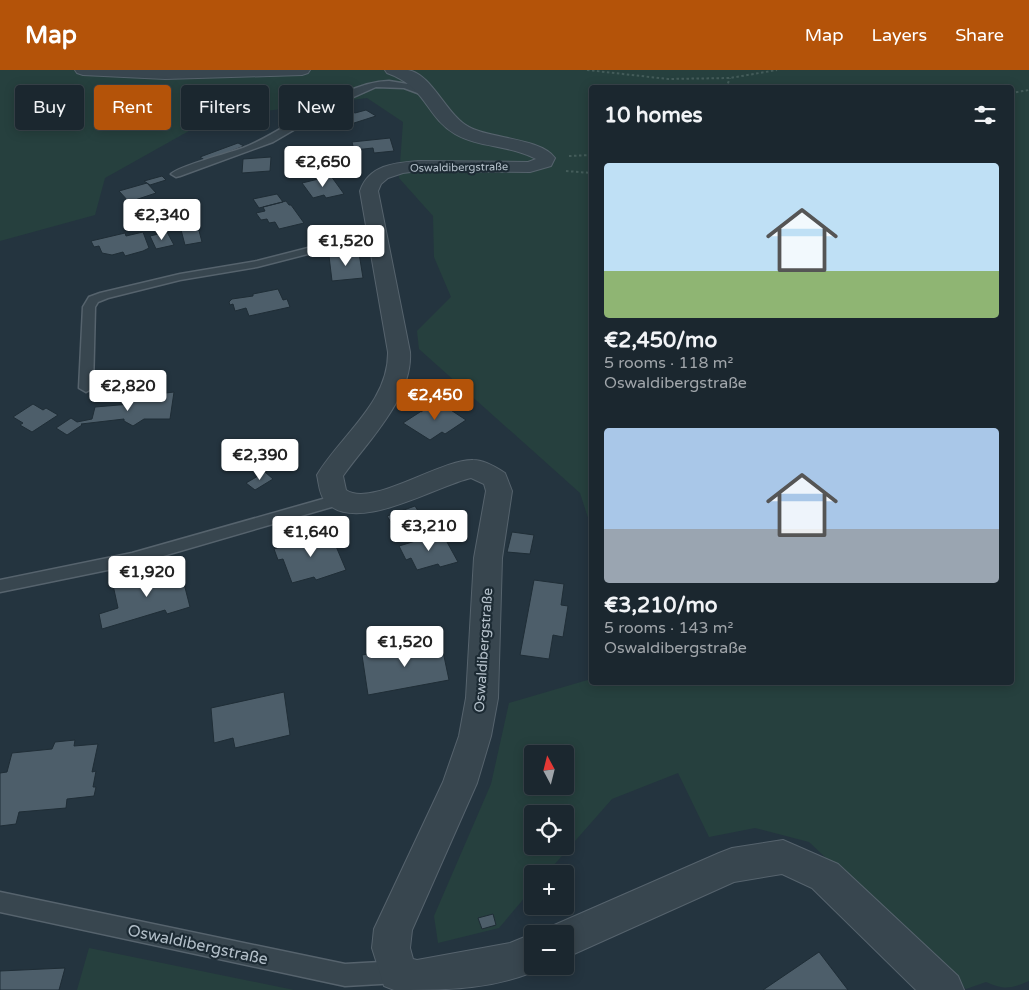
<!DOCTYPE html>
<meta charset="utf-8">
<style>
body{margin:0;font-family:"Varela Round",sans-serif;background:#28333b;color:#f1f3f6;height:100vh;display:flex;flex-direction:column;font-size:19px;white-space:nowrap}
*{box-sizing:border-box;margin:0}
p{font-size:16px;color:#a0a5aa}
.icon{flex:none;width:28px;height:28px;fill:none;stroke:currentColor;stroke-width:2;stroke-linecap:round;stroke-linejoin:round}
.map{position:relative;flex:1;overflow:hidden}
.drawer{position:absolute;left:589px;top:15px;width:425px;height:600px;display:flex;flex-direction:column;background:#1b272f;border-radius:5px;box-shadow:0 2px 12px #0003,0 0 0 1px #39444b}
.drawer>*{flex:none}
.hud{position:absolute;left:15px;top:15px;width:475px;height:45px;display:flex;gap:10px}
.needle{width:32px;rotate:353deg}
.tools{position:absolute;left:524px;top:675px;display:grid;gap:10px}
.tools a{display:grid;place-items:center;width:50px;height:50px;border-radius:5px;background:#1b272f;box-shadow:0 2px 12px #0003,0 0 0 1px #39444b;font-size:25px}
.price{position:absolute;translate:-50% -42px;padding:0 11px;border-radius:5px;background:#fff;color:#222;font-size:16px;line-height:32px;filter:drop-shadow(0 1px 2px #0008)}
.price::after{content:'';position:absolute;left:50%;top:30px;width:15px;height:11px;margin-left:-8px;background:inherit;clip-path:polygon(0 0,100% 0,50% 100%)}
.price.on{background:#b45309;color:#fff}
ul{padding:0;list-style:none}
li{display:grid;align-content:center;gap:10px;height:265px;padding:0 15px}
li span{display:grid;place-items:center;height:155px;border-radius:5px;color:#555}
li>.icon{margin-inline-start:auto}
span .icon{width:90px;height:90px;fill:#fffc;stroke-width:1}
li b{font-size:21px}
h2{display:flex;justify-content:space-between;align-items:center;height:60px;padding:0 15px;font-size:21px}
.pill{padding:0 18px;border-radius:5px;background:#1b272f;box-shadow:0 2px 12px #0003,0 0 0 1px #39444b;font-size:18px;line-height:45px}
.pill.on{background:#b45309;color:#fff}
header{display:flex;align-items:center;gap:30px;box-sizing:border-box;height:70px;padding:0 25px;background:#b45309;color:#fff}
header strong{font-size:24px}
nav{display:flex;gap:28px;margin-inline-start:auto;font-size:18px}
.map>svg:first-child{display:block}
.green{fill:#26403e;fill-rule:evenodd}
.building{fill:#4d5e6a;stroke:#1f2d36}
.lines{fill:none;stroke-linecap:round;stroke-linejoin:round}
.service-casing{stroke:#56636d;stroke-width:3}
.minor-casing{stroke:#56636d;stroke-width:2}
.path{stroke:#445c5a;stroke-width:2;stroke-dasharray:2.5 2.5;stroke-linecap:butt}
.service{fill:#38464f;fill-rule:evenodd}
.minor{fill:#38464f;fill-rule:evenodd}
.labels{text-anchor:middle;stroke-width:4.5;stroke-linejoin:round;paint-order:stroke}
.far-street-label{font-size:11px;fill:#b4c0ca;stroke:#1d2b34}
.street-label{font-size:14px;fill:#b4c0ca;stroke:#1d2b34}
.near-street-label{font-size:16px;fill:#b4c0ca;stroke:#1d2b34}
</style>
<header>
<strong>Map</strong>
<nav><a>Map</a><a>Layers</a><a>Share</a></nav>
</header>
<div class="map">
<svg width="1029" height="920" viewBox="0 0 1029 920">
<rect width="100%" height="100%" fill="#24343f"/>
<!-- green -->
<path class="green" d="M0,0h1029v911c-19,8 -24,9 -43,1l-20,7 -157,-147 -54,-14 -46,9 -31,-64 -66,26 -66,75h-14v15l-33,39 -61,15 -4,-27 57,-132 18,-81 82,-24v3h420v-594h-420v439l-11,-34 -161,-144 -2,-18 34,-34 -17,-40 -1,-41 -34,-38 4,-56 -36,-24 -155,20 -107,60 -10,37 -95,26zM532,684h33v32h-33zM532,744h33v32h-33z
M89,878l205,42h-217z"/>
<!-- building -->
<path class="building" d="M349,40l6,3 11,-3 10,6 -25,8 -3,-2 -8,3 -13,-8z
M390,68l4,13 -20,2 -1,-5 -19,2 -2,-8z
M238,73l6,3 -38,15 -6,-4z
M271,87l-1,14 -28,2 1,-14z
M162,106l4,4 -16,5 -6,-4z
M331,106l13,18 -18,4 -2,-3 -11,3 -11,-15z
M147,113l9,10 -27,9 -10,-11z
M277,124l6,8 -24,6 -6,-9z
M286,131l3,4h2l13,18 -25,6 -4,-7 -6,1 -2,-4 -6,1 -5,-7 9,-2 -2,-4z
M197,153l5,19 -17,3 -5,-19z
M143,162l6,16 -6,3 -18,5 -2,-4 -11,3 -10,-2 -3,-7 -5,1 -3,-6 34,-8 1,3z
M167,162l7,13 -18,4 -6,-13z
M359,183l4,25 -31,3 -3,-25z
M278,219l5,11 4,-1 3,8 -41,9 -3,-8 -11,3 -2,-7 -3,1 -1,-3 3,-3 21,-3v-2z
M425,314l19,12 -23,16 -15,-17z
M174,322l-4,27h-26l-11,7 -9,-5v-2l-43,5 1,1 -15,10 -11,-7 15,-10 6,4 15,-3 3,-12 36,-3 10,-8z
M437,331l29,19 -21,14 -3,-2 -12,8 -27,-17z
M33,334l10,6 3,-2 12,7 -26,17 -12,-7 3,-2 -10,-6z
M265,402l8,7 -18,11 -9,-7z
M415,436l10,16 -28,10 -10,-16z
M330,462l16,38 -30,10 -2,-3 -22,6 -9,-24 -5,1 -4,-11z
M512,462l22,3 -4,19 -23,-2z
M442,463l16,29 -18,5 -2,-3 -21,6 -6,-12 -5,2 -7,-14z
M180,498l10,39 -23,7 -2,-4 -63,19 -3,-15 19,-6 -5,-23 19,-5v2z
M534,510l30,4 -3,21 7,1 -5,31 -10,-2 -4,24 -29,-4z
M441,572l8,38 -81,15 -6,-40z
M284,622l6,43 -55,13 -2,-10 -19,5 -3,-35z
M75,670l-1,6 24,-2 -6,28 4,-1 -3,16h3l-2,9 -27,3 -1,9 -47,4 -3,12 -16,2v-53l7,-1 5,-19 40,-4 3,-7z
M493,844l3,11 -14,4 -4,-11z
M819,882l29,38h-85z
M65,898l-6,22h-59v-19z"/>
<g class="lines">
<defs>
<path id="service" d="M389,11l25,4 21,10 -4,3 -27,-10 -28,-1 -38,17 -65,38 -93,34 -4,1 -5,-3c8,-8 58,-21 72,-26 46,-18 98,-66 146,-67z
M378,160l4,1 1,2 -1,2 -125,32 -77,13 -72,18 -10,4 -3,5 -2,81 -7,4 -7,-4 4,-81 6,-10 11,-4 80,-19 77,-13z
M337,425l5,1 2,4 -2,4 -210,61 -132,27v-12l132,-27z
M0,822l345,72 53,-3 7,4 4,7 -4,7 -7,4 -53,3 -345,-74z"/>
<path id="minor" d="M75,0h235l-2,3 -6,2 -137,4 -82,-4 -6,-2z
M385,0c8,0 16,0 23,0 24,4 39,46 61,57 22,12 72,11 86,31l-4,8 -21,6 -112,-1 -15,2 -15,5 -7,6 -3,7 32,161c3,45 -42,89 -67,124l3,14c26,18 94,-31 127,-30 11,0 23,7 32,13l7,18 -10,67 -4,140 -7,38 -14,47 -65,147 -2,18 3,11 4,1 93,-17 22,-9v32h14c-48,24 -99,24 -152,24l-10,-4 -12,-38 2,-19 69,-147 16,-46 7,-38 8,-140 12,-67 -2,-7 -13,-6c-36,8 -116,58 -146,23 -6,-7 -6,-18 -8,-26 24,-40 72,-73 71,-123l-28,-161c9,-26 34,-28 58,-30l110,1 8,-3c-25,-14 -57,-11 -81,-25 -30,-18 -28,-47 -68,-61z
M783,770l55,24 120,112 6,14h-48l-104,-102 -30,-14 -48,8 -169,76v-24h-17l4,-8 167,-73 13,-5z"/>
</defs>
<!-- service casing -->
<use href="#service" class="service-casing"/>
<!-- minor casing -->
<use href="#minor" class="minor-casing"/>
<!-- path -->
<path class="path" d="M587,0l81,9 62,-1 47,-8
M726,18l4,-10
M1011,23l18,-3
M569,86l22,-1
M566,101l25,2"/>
<!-- service -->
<use href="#service" class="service"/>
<!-- minor -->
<use href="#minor" class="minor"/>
</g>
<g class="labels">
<!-- far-street labels -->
<g class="far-street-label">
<text transform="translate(459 97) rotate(-1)" y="4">Oswaldibergstraße</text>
</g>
<!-- street labels -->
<g class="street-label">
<text transform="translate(483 580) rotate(-86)" y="5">Oswaldibergstraße</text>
</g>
<!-- near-street labels -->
<g class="near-street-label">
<text transform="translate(198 874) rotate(12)" y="6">Oswaldibergstraße</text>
</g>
</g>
</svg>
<div class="tools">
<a><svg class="needle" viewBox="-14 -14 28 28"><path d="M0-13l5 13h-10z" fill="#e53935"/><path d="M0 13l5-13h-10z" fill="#a0a5aa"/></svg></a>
<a><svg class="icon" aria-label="locate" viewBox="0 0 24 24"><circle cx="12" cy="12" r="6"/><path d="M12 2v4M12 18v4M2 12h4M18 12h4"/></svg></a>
<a>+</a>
<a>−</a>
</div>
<b class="price" style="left:323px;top:118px">€2,650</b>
<b class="price" style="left:162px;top:171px">€2,340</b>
<b class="price" style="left:346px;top:197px">€1,520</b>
<b class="price" style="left:128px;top:342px">€2,820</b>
<b class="price on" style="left:435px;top:351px">€2,450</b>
<b class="price" style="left:260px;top:411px">€2,390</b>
<b class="price" style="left:429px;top:482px">€3,210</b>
<b class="price" style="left:311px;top:488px">€1,640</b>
<b class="price" style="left:147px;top:528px">€1,920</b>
<b class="price" style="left:405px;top:598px">€1,520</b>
<div class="hud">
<a class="pill">Buy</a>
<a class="pill on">Rent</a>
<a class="pill">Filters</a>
<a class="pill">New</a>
</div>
<section class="drawer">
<h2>10 homes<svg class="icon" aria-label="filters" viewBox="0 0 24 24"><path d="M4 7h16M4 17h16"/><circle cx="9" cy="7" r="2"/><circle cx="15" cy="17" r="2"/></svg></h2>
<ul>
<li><span style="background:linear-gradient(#bfe0f5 70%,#8fb573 0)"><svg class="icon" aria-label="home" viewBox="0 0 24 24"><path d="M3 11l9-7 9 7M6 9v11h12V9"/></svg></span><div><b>€2,450/mo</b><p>5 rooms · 118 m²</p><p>Oswaldibergstraße</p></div></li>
<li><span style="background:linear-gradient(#a9c7e8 65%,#9aa5b1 0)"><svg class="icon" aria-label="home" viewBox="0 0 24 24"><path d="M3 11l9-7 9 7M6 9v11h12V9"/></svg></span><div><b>€3,210/mo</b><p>5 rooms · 143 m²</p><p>Oswaldibergstraße</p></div></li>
</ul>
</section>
</div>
